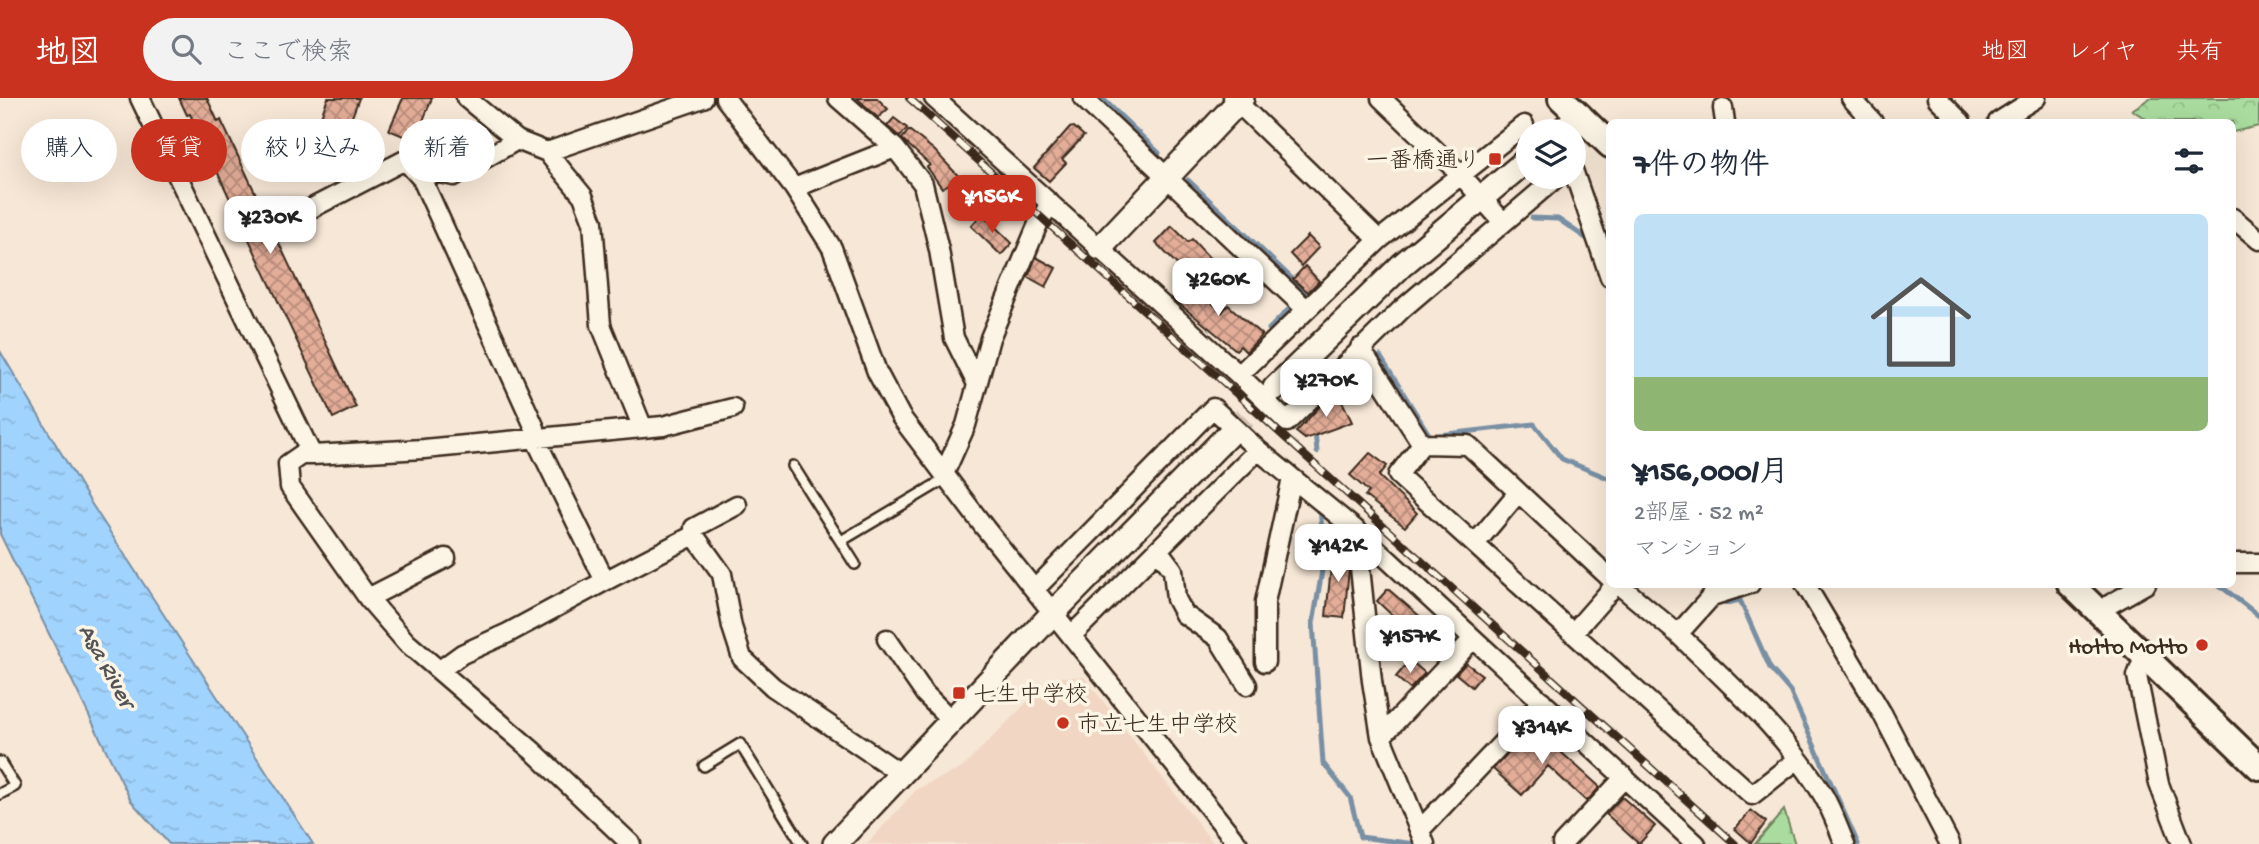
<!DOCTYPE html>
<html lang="ja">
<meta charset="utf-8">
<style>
body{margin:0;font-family:"Gochi Hand","Klee One",sans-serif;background:#f2f2f3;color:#1f2937;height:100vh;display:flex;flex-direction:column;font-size:26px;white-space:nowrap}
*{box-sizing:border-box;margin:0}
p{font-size:23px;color:#747a83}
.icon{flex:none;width:38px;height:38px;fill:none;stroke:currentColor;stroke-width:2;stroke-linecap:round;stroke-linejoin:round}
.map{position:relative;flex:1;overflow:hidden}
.drawer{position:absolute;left:1606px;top:21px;width:630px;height:469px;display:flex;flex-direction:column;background:#fff;border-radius:10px;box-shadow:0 7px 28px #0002}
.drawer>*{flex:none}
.banner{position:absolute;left:21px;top:21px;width:665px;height:63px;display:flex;gap:14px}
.buttons{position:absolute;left:1516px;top:21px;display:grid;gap:14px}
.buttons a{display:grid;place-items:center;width:70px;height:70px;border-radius:50%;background:#fff;box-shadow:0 7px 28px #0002;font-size:35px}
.price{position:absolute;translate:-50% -60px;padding:0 16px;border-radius:14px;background:#fff;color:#222;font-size:23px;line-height:46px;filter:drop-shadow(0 2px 4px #0008)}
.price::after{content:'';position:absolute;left:50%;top:42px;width:21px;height:16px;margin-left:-10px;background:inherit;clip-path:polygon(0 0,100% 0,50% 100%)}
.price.active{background:#c8321e;color:#fff}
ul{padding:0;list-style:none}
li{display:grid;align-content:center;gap:14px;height:371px;padding:0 28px}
li span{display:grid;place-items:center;height:217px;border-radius:10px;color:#555}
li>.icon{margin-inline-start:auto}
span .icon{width:126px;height:126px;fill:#fffc;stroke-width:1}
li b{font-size:30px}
h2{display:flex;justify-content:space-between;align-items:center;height:84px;padding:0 28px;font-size:30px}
.pill{padding:0 24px;border-radius:32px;background:#fff;box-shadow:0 7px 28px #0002;font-size:24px;line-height:63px}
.pill.active{background:#c8321e;color:#fff}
header{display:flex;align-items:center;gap:42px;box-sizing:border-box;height:98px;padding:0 35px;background:#c8321e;color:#fff}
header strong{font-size:33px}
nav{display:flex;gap:38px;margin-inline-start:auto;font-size:24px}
.search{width:490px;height:63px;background:#f2f2f3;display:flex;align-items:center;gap:18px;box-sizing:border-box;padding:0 24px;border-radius:38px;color:#747a83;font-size:26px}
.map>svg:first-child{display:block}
.built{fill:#f1d6c3}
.forest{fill:url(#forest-crowns);stroke:#72835e;stroke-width:2}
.water{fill:url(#water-ripples);stroke:#788fa4;stroke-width:2}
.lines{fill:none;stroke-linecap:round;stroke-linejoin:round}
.stream{stroke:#788fa4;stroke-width:5}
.building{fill:url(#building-cross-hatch);stroke:#3b2a1e;stroke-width:2}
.tertiary-tunnel{stroke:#d1c1b1;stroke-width:23;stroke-dasharray:23 11;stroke-linecap:butt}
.service-casing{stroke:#3b2a1e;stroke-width:14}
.minor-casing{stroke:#3b2a1e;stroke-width:23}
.tertiary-casing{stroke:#3b2a1e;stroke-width:28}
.secondary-casing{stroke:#3b2a1e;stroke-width:30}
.service{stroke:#fcf5e5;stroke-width:9}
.minor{stroke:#fcf5e5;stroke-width:18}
.tertiary{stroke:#fcf5e5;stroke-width:23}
.secondary{stroke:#fcf5e5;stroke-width:24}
.rail-casing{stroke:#3b2a1e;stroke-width:8}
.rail{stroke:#fcf5e5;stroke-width:5;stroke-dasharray:16;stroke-linecap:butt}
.poi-dot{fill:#c8321e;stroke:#fcf5e5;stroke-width:2.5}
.labels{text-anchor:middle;stroke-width:7;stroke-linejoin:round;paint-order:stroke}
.poi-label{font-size:23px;fill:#3b2a1e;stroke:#fcf5e5;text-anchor:end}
.water-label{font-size:24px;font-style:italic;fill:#545456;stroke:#fcf5e5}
</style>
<header>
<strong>地図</strong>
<div class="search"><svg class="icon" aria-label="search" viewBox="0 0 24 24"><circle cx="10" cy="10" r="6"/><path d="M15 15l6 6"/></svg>ここで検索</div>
<nav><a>地図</a><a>レイヤ</a><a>共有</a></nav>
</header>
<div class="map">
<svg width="2259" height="746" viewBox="0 0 2259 746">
<defs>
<pattern id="forest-crowns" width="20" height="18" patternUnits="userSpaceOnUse" patternTransform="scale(1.75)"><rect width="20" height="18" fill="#a9dc9e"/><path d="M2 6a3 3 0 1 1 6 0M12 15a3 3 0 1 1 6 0" fill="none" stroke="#92bd88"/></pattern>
<pattern id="water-ripples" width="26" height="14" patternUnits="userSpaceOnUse" patternTransform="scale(1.75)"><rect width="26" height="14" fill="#a0d3fe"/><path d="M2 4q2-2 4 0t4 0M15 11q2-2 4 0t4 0" fill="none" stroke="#8bb5d9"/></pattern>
<pattern id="building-cross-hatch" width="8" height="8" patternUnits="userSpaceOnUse" patternTransform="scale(1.75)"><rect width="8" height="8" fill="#e3ad98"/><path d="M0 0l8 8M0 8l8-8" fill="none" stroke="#b98d7b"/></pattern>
</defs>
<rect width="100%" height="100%" fill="#f7e7d6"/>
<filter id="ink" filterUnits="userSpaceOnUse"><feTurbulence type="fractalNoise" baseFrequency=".0143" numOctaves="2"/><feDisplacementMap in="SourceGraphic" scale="14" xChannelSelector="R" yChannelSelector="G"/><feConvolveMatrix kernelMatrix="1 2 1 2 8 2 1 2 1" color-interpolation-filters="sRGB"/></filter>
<g filter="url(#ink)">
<!-- built -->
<path class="built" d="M1052,579h32l130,167h-347l50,-55 45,-21z"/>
<!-- forest -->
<path class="forest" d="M2150,0h109v28l-26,6v-10h-82l-19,-12z
M1784,712l11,34h-40z"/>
<!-- water -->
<path class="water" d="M0,253l91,152 222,341h-144l-38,-43 -131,-267z"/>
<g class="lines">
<!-- stream -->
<path class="stream" d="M1102,0l57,55
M1188,82l117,111
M1532,120l26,1 35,24
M1269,231l19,-19
M1380,258l50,80 104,-12 28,35 48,20
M1315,333l2,21
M1320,408l4,53 -11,64 10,140 27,34 10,40 55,7
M2218,486l41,32
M1726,505l14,-3 30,68 20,23 68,153"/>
</g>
<!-- building -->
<path class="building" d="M179,0h28l11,24 3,-2 135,287 -23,11 -143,-304 -3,1z
M328,0h31l-27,73 -28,-11z
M403,0h29l-17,43 -26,-11z
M857,0h20l11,11 -10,9z
M894,20l13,10 -7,9 -13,-11z
M1074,29l10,9 -22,23 4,4 -17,18 -15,-13 35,-40z
M909,32l25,20 31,33 -6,6 -8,-6 -9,5 -15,-21 3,-2 -28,-26z
M982,116l30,29 -11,12 -30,-29z
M1172,128l16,16 4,-3 23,25 -18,21 -41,-42z
M1308,138l11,11 -18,19 -11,-12z
M1036,159l20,11 -10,19 -18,-10z
M1305,168l14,15 -11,11 -15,-13z
M1188,183l34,31 6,-7 34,30 -16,17 -6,-6 -4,4 -64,-52z
M1340,299l12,25 -47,17 -9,-7 25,-27z
M1370,355l17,13 -8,10 38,37 -12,14 -40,-31 4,-4 -19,-17z
M1333,450l14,1 2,20 -5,49 -18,-2z
M1388,491l42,36 -13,14 -40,-38z
M1410,562l15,13 -15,16 -14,-12z
M1466,565l16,12 -10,12 -16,-13z
M1533,629l67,60 -11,12 -3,2 -38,-35 -26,29 -29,-26z
M1622,699l33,29 -16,18 -33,-30z
M1751,712l15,12 -15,21 -16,-14z"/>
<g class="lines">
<!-- tertiary-tunnel -->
<path class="tertiary-tunnel" d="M1229,336l46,-46"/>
<defs>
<path id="service" d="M793,368l62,98
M841,443l106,-63
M0,664l15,24 -15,8
M704,668l36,-22 62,100"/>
<path id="minor" d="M140,0l172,357 112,-6 239,-23 70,-18
M466,0l51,42 -63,36 -18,-4 -14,7 113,249v10l70,143 89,-46 28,39 10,53 10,31 31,29 127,86
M725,0l69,90 38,60 45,124 24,45 84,111 253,316
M838,0l57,50 28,36 16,66 15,88 23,46
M934,0l305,277
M1083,0l223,211
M1233,0l146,142
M1381,0l80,77 42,47
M1851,0l22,24
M1937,0l24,24
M1723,10l2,14
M1998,24l38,-24
M1524,27l-145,115 -140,135 48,47 115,-113 155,-132
M517,42l30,12 36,44 10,26 8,103 41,101
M547,54l156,-54
M1573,72l37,107
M794,90l101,-40
M312,110l93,-48 17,19
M2233,120l26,22
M1360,250l62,96 46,1 142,133
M1422,346l-24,31 354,320 46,-36
M312,357h-11l-13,9 2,23 78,111 38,44 128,110 97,92
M944,376l22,-49 24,-87 48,-114 12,-21
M1356,432l16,151 9,56 44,107
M694,437v-7l43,-23
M1475,446l42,-50
M1158,452l15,20 3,29 8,15 34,24 29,47
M2233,465h26
M1618,486l60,50 34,-38 38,-12
M1805,486l78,131 67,129
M1035,491l178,-181 45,42 98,80 340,314
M368,500l78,-40
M2098,513l48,-27
M1573,535l43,-49
M1678,536c51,50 107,98 145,161 9,15 15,33 22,49
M1072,537l186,-185
M887,541l38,55 26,26
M2144,559l-7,19 22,108 23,60
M1265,564v-60l27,-124
M440,572l22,-16 46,-21 97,-52
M1381,639l91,-97
M1420,732l122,-129
M1562,746l63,-67"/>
<path id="tertiary" d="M1561,33l19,-16
M1100,150l142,-150
M1275,290l127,-123 126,-106
M835,746l219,-232 175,-178"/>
<path id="secondary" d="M1561,0l49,47
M2070,486l189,183"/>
</defs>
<!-- service casing -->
<use href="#service" class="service-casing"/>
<!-- minor casing -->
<use href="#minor" class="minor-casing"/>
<!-- tertiary casing -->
<use href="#tertiary" class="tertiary-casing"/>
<!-- secondary casing -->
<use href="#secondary" class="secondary-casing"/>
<!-- service -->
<use href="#service" class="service"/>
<!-- minor -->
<use href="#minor" class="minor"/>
<!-- tertiary -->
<use href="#tertiary" class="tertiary"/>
<!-- secondary -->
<use href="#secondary" class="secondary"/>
<defs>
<path id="rail" d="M909,0l826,746"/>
</defs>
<!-- rail casing -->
<use href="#rail" class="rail-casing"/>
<!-- rail -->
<use href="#rail" class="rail"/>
</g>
</g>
<!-- markers -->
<g class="poi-dot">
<rect x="1488" y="54" width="14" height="14" rx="3.5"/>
<circle cx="2202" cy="547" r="7"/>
<rect x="952" y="588" width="14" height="14" rx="3.5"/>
<circle cx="1063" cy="625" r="7"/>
</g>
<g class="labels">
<!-- poi labels -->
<g class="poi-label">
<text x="1481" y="69">一番橋通り</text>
<text x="2188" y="555">Hotto Motto</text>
<text x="973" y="603" text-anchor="start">七生中学校</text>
<text x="1077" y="633" text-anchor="start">市立七生中学校</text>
</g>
<!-- water labels -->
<g class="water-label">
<text transform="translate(108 567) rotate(61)" y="8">Asa River</text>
</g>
</g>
</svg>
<div class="buttons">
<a><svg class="icon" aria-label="layers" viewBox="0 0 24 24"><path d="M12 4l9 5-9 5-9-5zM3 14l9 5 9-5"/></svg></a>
</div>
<b class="price active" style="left:992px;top:137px">¥156K</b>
<b class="price" style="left:270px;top:158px">¥230K</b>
<b class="price" style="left:1218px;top:220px">¥260K</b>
<b class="price" style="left:1326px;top:321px">¥270K</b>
<b class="price" style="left:1338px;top:486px">¥142K</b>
<b class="price" style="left:1410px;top:577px">¥157K</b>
<b class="price" style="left:1542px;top:668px">¥314K</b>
<div class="banner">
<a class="pill">購入</a>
<a class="pill active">賃貸</a>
<a class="pill">絞り込み</a>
<a class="pill">新着</a>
</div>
<section class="drawer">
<h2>7件の物件<svg class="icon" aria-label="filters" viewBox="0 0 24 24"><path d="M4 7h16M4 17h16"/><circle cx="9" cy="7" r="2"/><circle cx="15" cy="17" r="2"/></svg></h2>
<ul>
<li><span style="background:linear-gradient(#bfe0f5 75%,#8fb573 0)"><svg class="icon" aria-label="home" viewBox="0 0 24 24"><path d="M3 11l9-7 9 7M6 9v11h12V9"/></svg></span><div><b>¥156,000/月</b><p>2部屋 · 52 m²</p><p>マンション</p></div></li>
</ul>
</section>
</div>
